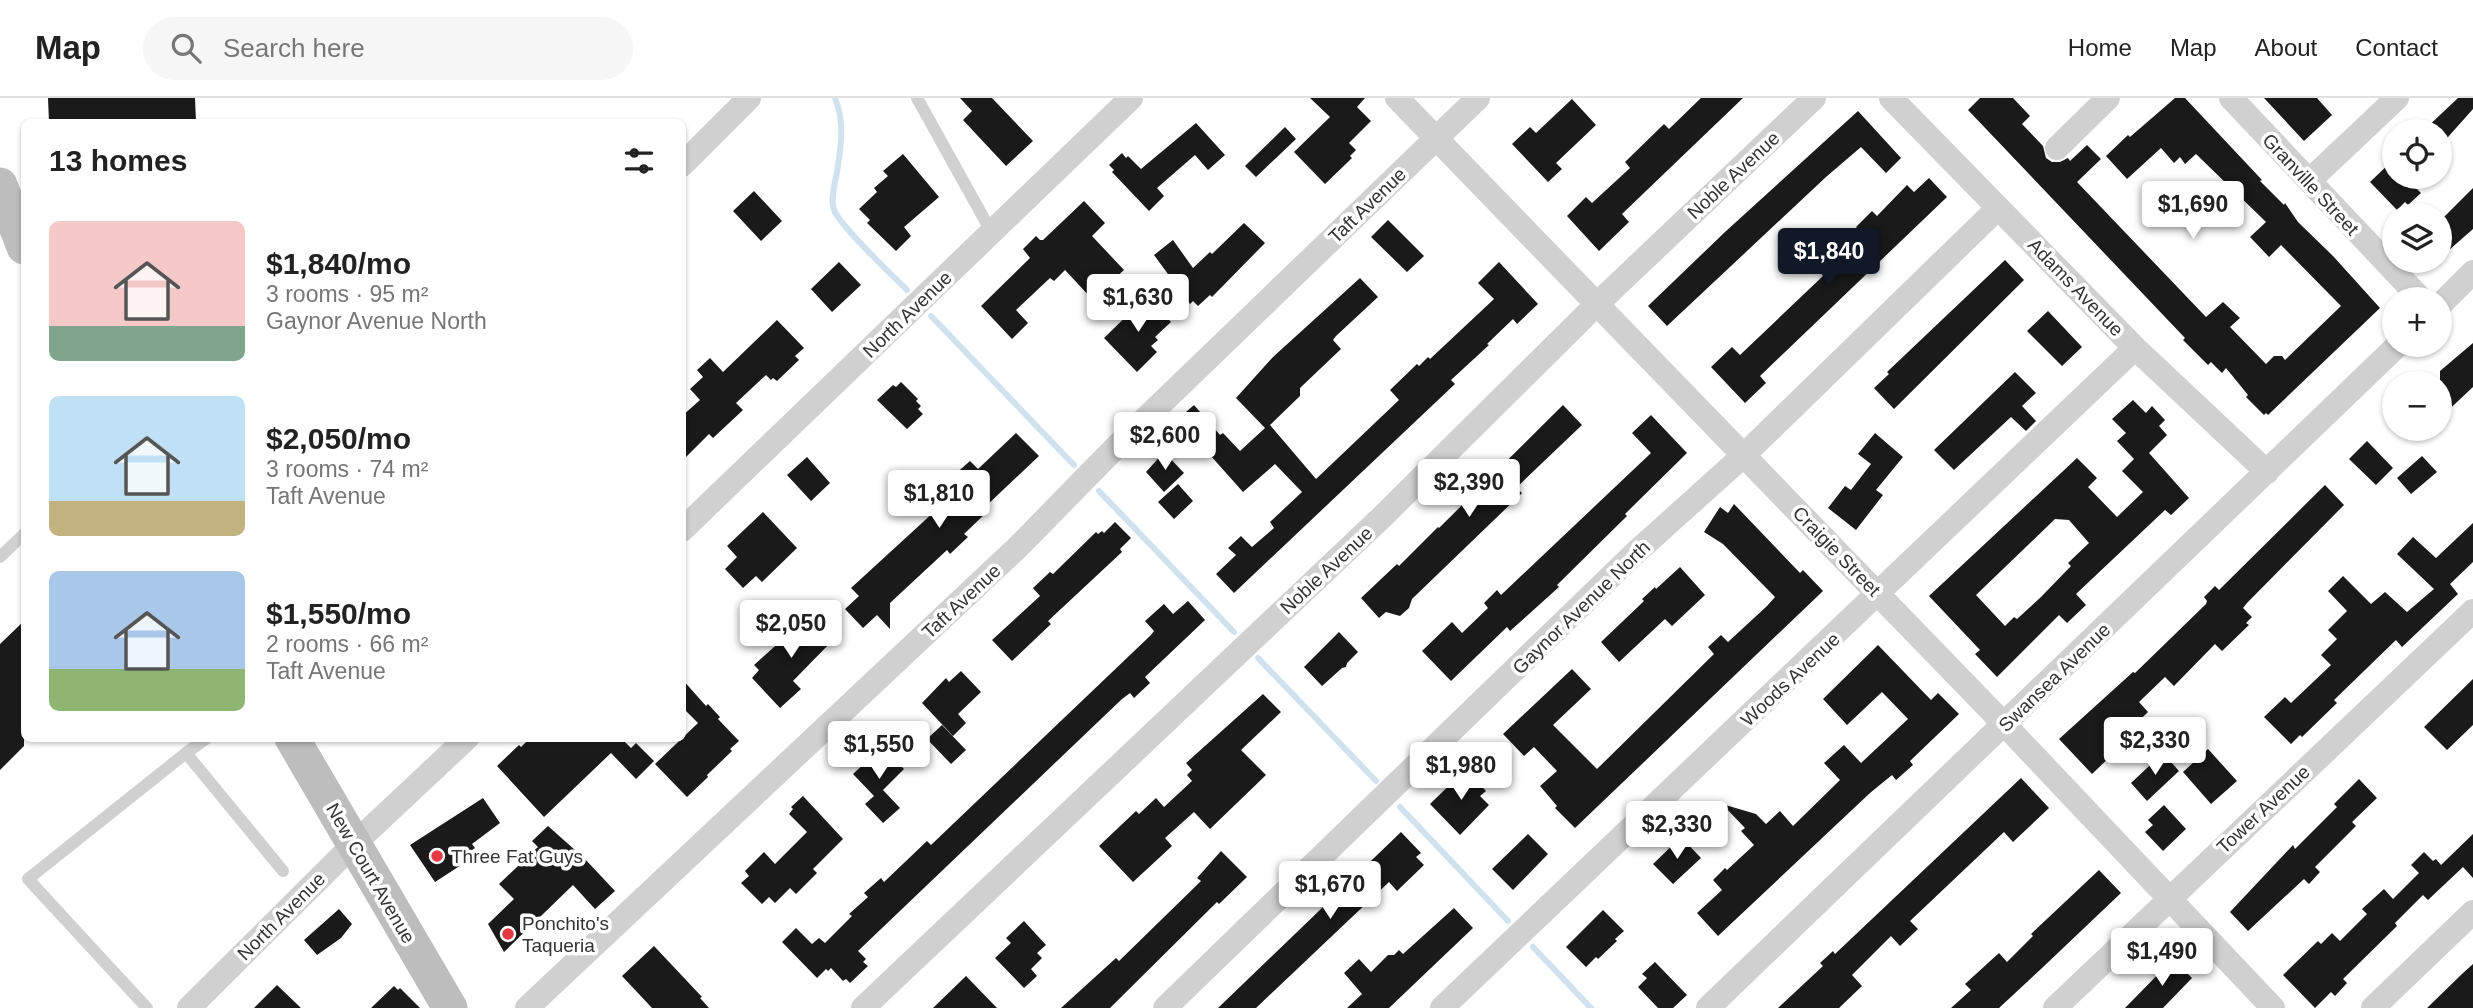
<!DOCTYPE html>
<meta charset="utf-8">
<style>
body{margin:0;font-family:Arial,sans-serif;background:#f6f6f6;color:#222;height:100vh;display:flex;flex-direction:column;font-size:26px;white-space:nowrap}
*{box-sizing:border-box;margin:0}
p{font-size:23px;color:#767676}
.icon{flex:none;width:38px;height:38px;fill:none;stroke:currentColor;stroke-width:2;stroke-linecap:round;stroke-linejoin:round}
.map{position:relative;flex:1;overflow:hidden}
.drawer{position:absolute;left:21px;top:21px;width:665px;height:623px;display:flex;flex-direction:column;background:#fff;border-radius:10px;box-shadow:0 2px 5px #0004}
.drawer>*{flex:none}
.fabs{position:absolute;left:2382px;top:21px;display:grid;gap:14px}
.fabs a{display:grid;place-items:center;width:70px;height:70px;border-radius:50%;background:#fff;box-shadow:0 2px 5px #0004;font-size:35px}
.price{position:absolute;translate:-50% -60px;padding:0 16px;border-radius:7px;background:#fff;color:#222;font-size:23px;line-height:46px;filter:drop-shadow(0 2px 4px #0008)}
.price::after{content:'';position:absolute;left:50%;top:42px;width:21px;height:16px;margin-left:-10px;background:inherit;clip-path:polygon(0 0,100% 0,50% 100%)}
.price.active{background:#111827;color:#fff}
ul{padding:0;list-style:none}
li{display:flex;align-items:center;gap:21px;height:175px;padding:0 28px}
li span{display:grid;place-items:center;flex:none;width:196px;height:140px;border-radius:10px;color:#555}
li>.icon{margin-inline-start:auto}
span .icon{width:84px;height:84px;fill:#fffc;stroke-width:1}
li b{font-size:30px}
h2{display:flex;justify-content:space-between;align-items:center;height:84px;padding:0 28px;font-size:30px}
header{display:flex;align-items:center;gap:42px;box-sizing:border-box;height:98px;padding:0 35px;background:#fff;border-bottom:2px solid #e0e0e0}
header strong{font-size:33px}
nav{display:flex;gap:38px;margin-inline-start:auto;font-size:24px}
.search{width:490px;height:63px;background:#f6f6f6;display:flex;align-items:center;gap:18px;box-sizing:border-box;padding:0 24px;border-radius:38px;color:#767676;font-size:26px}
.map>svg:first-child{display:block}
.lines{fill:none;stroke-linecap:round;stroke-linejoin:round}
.stream{stroke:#cfe2ee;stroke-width:6}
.building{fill:#1a1a1a;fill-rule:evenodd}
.lane{stroke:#d0d0d0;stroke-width:12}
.street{stroke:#d0d0d0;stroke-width:24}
.secondary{stroke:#bdbdbd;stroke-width:35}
.poi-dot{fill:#e63946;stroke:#fff;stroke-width:2.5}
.labels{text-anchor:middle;stroke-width:7;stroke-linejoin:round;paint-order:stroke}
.street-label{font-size:19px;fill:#333;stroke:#fff}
.poi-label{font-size:19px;fill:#333;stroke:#fff;text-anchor:start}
</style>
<header>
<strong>Map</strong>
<div class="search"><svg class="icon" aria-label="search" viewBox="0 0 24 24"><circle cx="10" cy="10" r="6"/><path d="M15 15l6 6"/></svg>Search here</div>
<nav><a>Home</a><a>Map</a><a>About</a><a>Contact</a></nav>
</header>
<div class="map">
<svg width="2473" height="910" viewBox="0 0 2473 910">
<rect width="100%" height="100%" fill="#fff"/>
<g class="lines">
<!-- stream -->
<path class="stream" d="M835,0c10,25 6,49 2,74 -2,11 -7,27 -3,38 7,17 57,64 73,80
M931,218l143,149
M1099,393l135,141
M1258,560l118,123
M1400,709l108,114
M1533,849l58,61"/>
</g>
<!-- building -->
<path class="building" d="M48,0h147l1,24h-147z
M960,0h32l41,43 -27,25 -43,-46 9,-9z
M1310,0h55l-8,9 14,14 -22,22 7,7 -6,6 2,2 -27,26 -31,-32 36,-35z
M1701,0h42l-121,116 7,8 -30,29 -32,-35 19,-19 6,6 38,-35 -5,-6 39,-38 5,5z
M1980,0h33l17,18 -8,8 21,22 3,12 6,4h8l8,-4 2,3 17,-16 14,14 -24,23 129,135 17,-15 17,16 -10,9 36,37 8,-8h8l3,4 56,-54 -60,-61 -12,12 -17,-18 -2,-2 16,-15 -70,-68 -11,10 -5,-7 -6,6 -13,-15 -34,31 -21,-23 22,-21 2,2 45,-39h10l77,82 -2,1 24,24 1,-2 13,19 35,34 47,52 -112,107 -2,-2 -2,2 -18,-18 2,-2 -22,-27 -4,5 -11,-11 -3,3 -25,-25 2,-2 -217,-228z
M2264,0h53l15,17 -28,26z
M2458,0h15v11l-33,37v-15h-17z
M1572,1l24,26 -40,38 6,6 -14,13 -36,-38 18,-17 6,6z
M1858,13l43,47 -15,15 -25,-26 -35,30 -159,149 -19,-20 77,-74z
M1196,25l29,32 -17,15 -13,-15 -38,33 7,8 -15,15 -37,-39 2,-2 -5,-5 13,-12 4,5 2,-2 13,13z
M1285,29l11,12 -40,38 -11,-11z
M903,56l36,43 -35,30 7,9 -15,15 -29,-28 3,-3 -11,-11 18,-17 -3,-4 14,-12 -5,-5z
M2394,61v18h11l16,16 -13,12 -3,-3 -8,8 -27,-28z
M1929,80l18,19 -187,179 6,7 -21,20 -34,-36 21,-20 8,8 125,-119 -9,-9 16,-16 5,5 30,-31 7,7z
M2473,90v41l-33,29v-37z
M754,93l28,30 -21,20 -28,-30z
M1084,103l21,22 -13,13 32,34 -32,29 -27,-29 -11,11 -4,-3 -34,32 12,13 -16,16 -31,-33 49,-48 -7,-9 13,-13 4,4h3z
M1388,122l36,36 -17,16 -36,-35z
M1244,125l21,20 -53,54 -2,-2 -12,11 -5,-5 -3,3 -36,-49 19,-15 20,28 17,-16 2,2z
M2005,162l19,20 -130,129 -20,-21 15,-14 -2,-2z
M839,164l22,23 -29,27 -21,-23z
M1499,164l39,42 -21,20 -4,-5 -26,25 2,1 -38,35 4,4 -221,209 -18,-19 20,-19 -8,-7 13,-12 11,11 22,-19 -4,-6 32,-30 -27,-28 -32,28 -65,-73 16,-14 26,30 3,-2 17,18 25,-23 -29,-30 37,-41 87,-79 18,19 -42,39 -3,4 8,9 -41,39v8l-30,29 46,54 83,-79 -9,-10 27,-26 2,2 9,-9 2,2 64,-60 -16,-16z
M1147,198l24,26 -16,15 3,3 -7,6 6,6 -20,20 -33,-34z
M2048,213l34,36 -20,19 -35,-35z
M777,222l27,28 -9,8 4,4 -22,21 -4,-3 -2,2 -5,-5 -30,28 7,7 -30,28 -4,-4 -27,27v-45l18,-16 -10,-11 13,-12 -6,-7 13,-12 13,14z
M2473,245v44l-33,31v-47z
M2015,274l21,21 -14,13 14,15 -10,10 -15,-14 -57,53 -20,-20z
M901,284l17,17 -2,2 5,5 -3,3 5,5 -16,15 -30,-29 16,-15 3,2z
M2133,302l13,13 6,-7 13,14 -6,6 8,9 -18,18 40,45 -18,17 -6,-5 -89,84 10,11 -19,18 -8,-8 -62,62 -22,-23 5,-4 -51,-54 148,-138 20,20 -9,9 29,30 26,-25 -21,-21 12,-12 -17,-18 9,-8 -14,-14zM2055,421l14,1 20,23 -21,20 3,3 -30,31 -24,22 -3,-2 -9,9 -29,-31z
M1563,307l19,20 -66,63 6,5 -110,106 -3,9 -9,8 -14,-4 -7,6 -18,-20 36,-34 2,2 39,-39 1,1z
M1651,317l36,38 -62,61 2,2 -70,69 2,2 -49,44 -3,-4 -56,54 -29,-30 30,-29 10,11 26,-25 -4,-5 13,-13 4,5 150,-142 -19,-20z
M1016,335l23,23 -54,51 3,4 -24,23 4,3 -18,17 -3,-4 -57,53v26l-13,-14 -14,13 -18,-19 14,-13 -8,-8 84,-77 9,-11 1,-17 25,-22 8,8z
M1875,335l28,24 -27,33 7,5 -27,35 -28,-22 17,-22 6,4 20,-26 -13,-10z
M2367,343l26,27 -17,17 -27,-26z
M1164,354l20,21 -20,19 -18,-20z
M2422,358l15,16 -26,22 -14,-16z
M807,359l23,26 -19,18 -24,-26z
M1178,386l15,17 -19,18 -16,-17z
M2325,387l19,20 -97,98 -4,5 9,9 -6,6 3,2 -27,26 -7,-7 -41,42 -9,-9 -26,25 9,10 -38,37 4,4 -22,21 -33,-35 74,-67 2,1 71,-69 1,-3 -3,-4 11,-11 4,4z
M1734,406l66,69 3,-3 20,21 -248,237 -20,-20 2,-2 -17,-20 17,-15 -23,-24 -10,9 -21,-22 69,-65 19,20 -38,36 44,44 117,-115 -6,-7 13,-12 7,7 39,-36 8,-9 -52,-53 -19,-12 16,-25 8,6z
M763,414l34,36 -35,34 -6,-6 -13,12 -18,-19 12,-12 -10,-11z
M1115,424l16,16 -11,11 2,3 -74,69 3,3 -39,37 -20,-21 48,-44 -7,-8 17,-16 3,2 43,-42 2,2 4,-3 2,2z
M2473,425v39l-23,22 8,10 -56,53 -6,-7 -62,60 3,3 -35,34 -2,-2 -9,9 -27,-27 21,-20 6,6 40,-38 -10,-10 16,-16 -9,-9 19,-19 -19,-20 15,-15 28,28 14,-12 22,20 27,-23 -37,-35 16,-17 23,21z
M1680,469l25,28 -33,31 -7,-7 -46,43 -18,-20 43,-41 -2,-2 13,-12 1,2z
M1188,503l17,19 -60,57 5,6 -16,15 -4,-5 -8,6 -264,252 8,8 -3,3 5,4 -18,17 -4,-4 -3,2 -12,-13 -3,3 -2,-2 -9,9 -35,-36 14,-14 16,16 7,-6 6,5 27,-27 -3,-2 19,-17 -4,-4 17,-15 3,4 43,-41 4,4 220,-210 3,-4 -9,-10 19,-17 9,10z
M809,518l3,3 3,-2 20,21 -42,43 8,8 -21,19 -28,-30 7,-8 -5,-5z
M24,523v125l-24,24v-126z
M1339,534l19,20 -11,11 -1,4 -4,1 -20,18 -18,-19z
M1878,547l53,55 7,-7 21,21 -49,47 3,4 -17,15 -4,-5 -22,18 -152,143 -21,-23 25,-23 -9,-10 12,-12 2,2 27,-25 -13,-14 4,-3 -23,-24 34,10 10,10 14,-13 13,15 47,-46 -16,-17 20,-18 17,18 47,-44 -26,-27 -35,33 -24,-26z
M961,573l20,21 -23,22 8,9 -13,13 -31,-33 24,-25 3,4z
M682,581l24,27 2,-2 12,13 -2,2 21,22 -9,8 2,2 -25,24 1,2 -21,20 -32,-33 43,-41 -16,-16z
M2473,581v46l-26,25 -23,-23z
M1263,596l18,18 -40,38 25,25 -56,54 -16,-17 -29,26 7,8 -39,36 -34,-36 37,-35 3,3 17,-16 8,9 28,-26 -5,-6 5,-5 -6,-7z
M942,627l24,25 -15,14 -24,-25z
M530,640h97l-3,3 7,7 5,-5 18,18 -18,18 -25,-26 -67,64 -47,-51 22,-21 2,2z
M878,645l26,26 -21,21 17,18 -17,15 -18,-19 9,-8 -21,-22 15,-14 -4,-4z
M2208,651l29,32 -26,23 -28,-32z
M2163,655l16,18 -32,30 -16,-18z
M1466,671l20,22 -6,5 9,9 -29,30 -30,-31z
M2021,680l28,30 -36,34 -9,-10 -94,89 8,8 -18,17 -9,-10 -39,39 10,11 -23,22h-61l45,-42 -3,-3 13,-12 2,3z
M2359,681l18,19 -25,24 4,4 -41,41 5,5 -11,12 -5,-5 -56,52 -18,-19 63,-67 2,4 42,-42 -3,-3z
M803,698l40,43 -30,30 4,4 -21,21 -6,-6 -15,15 -6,-6 -7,7 -21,-21 8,-7 -4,-5 19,-19 11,12 32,-32 -18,-18 4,-5 -2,-2z
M483,700l17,25 -28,21 3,4 -7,5 4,5 -37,24 -25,-37z
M2164,707l22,24 -23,22 -18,-19 8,-7 -5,-5z
M548,728l36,32 31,33 -20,18 -22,-24 -69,67 -16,-28 26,-25 -15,-15 39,-37 -6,-6z
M1401,734l20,21 -5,4 8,8 -27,26 -8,-9 -133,126h-38z
M1528,736l20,20 -35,36 -21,-21z
M2473,736v44l-10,-11 -35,33 -5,-5 -28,28 2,3 -54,53 4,4 -12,13 -4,-4 -16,16 -32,-33 35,-34 3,3 11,-11 8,8 27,-27 -5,-5 22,-20 9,10 26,-26 -8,-8 13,-13 9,9 3,-2 5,6z
M1681,739l20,21 -28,26 -20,-20z
M1221,753l26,26 -28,27 -2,-2 -107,106h-49l55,-50 3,3 82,-80 -4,-3z
M2099,772l22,23 -80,76 -42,39h-48l20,-18 -6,-6 34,-31 8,9 26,-26 -2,-2z
M1454,810l19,20 -84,80h-42l15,-14 -18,-21 15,-14 12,13 17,-17h6l5,-5 4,4z
M339,811l13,15 -11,14 -24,17 -13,-15z
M1603,812l21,21 -9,8 2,2 -19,18 -2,-2 -10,10 -20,-20z
M1024,823l22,24 -9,8 5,5 -11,11 6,7 -13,12 -29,-30 16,-15 -5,-5z
M654,848l48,51 -2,1 9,10h-57l-30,-32z
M2173,861l19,19 -29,30h-38z
M1655,864l32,33 -14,13h-15l-20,-21 9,-9 -5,-4z
M2473,866v44h-46l36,-35z
M966,878l31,32h-64z
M277,887l24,23h-47z
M394,888l4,4 2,-2 20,20h-49z"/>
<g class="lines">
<!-- lane -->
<path class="lane" d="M917,0l75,135
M0,459l24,-23
M186,655l97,118
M147,910l-119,-129 158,-126 21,-15"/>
<!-- street -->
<path class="street" d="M1397,0l608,627 268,283
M1891,0l244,250 132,124
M2231,0l190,201
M2057,50l51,-50
M682,67l67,-67
M2309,83l88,-83
M2440,207l33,-33
M682,432l449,-432
M189,910l165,-164 113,-106
M527,910l491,-461 99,-101 361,-348
M863,910l519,-491 215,-213 217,-206
M1165,910l468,-453 110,-99 255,-248
M1442,910l693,-660
M1708,910l690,-663
M2055,910l418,-397
M2373,910l100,-96"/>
<!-- secondary -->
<path class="secondary" d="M0,87l24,62
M292,640l158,270"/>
</g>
<!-- markers -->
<g class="poi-dot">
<circle cx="437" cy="758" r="7"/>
<circle cx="508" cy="836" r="7"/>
</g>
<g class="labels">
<!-- street labels -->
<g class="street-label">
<text transform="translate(1733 77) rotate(-43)" y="7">Noble Avenue</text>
<text transform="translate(2311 86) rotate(47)" y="7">Granville Street</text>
<text transform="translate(1367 107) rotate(-44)" y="7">Taft Avenue</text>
<text transform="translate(2076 189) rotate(46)" y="7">Adams Avenue</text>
<text transform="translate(907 216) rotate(-44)" y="7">North Avenue</text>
<text transform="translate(1837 453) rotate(46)" y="7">Craigie Street</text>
<text transform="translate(1326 472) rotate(-43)" y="7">Noble Avenue</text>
<text transform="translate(961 503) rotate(-43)" y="7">Taft Avenue</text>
<text transform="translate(1581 509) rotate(-44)" y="7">Gaynor Avenue North</text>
<text transform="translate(2054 579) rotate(-44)" y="7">Swansea Avenue</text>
<text transform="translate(1790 581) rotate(-43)" y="7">Woods Avenue</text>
<text transform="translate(2263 711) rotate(-43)" y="7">Tower Avenue</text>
<text transform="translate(371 775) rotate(60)" y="7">New Court Avenue</text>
<text transform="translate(281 818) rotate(-45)" y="7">North Avenue</text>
</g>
<!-- poi labels -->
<g class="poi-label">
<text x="451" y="765">Three Fat Guys</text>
<text x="522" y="832">Ponchito's<tspan x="522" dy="22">Taqueria</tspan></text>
</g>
</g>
</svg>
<div class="fabs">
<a><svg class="icon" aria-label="locate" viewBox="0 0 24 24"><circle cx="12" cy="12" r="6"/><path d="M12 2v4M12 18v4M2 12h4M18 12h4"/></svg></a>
<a><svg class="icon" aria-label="layers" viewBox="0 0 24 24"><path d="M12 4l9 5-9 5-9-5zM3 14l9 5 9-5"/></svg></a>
<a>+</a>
<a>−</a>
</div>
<b class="price" style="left:2193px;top:143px">$1,690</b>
<b class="price active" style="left:1829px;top:190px">$1,840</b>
<b class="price" style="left:1138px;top:236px">$1,630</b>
<b class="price" style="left:1165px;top:374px">$2,600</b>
<b class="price" style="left:1469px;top:421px">$2,390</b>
<b class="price" style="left:939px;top:432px">$1,810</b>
<b class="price" style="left:791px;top:562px">$2,050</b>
<b class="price" style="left:2155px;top:679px">$2,330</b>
<b class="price" style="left:879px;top:683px">$1,550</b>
<b class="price" style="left:1461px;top:704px">$1,980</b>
<b class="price" style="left:1677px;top:763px">$2,330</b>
<b class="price" style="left:1330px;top:823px">$1,670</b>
<b class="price" style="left:2162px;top:890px">$1,490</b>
<section class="drawer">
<h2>13 homes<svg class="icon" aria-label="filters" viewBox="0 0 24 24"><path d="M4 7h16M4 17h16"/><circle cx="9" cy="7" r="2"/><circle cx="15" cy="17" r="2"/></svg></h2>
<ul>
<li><span style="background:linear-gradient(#f6c9c9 75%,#7fa58c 0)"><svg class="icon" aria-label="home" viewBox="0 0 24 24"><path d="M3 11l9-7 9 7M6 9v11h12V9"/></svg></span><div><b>$1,840/mo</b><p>3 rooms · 95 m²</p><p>Gaynor Avenue North</p></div></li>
<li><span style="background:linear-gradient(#bfe0f5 75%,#c2b280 0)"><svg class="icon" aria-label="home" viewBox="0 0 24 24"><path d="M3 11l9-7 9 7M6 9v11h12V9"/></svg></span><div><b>$2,050/mo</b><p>3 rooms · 74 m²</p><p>Taft Avenue</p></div></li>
<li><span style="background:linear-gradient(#a9c7e8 70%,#8fb573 0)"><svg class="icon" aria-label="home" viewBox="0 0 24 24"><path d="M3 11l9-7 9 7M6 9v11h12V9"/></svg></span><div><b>$1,550/mo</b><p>2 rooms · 66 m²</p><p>Taft Avenue</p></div></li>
</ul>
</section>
</div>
